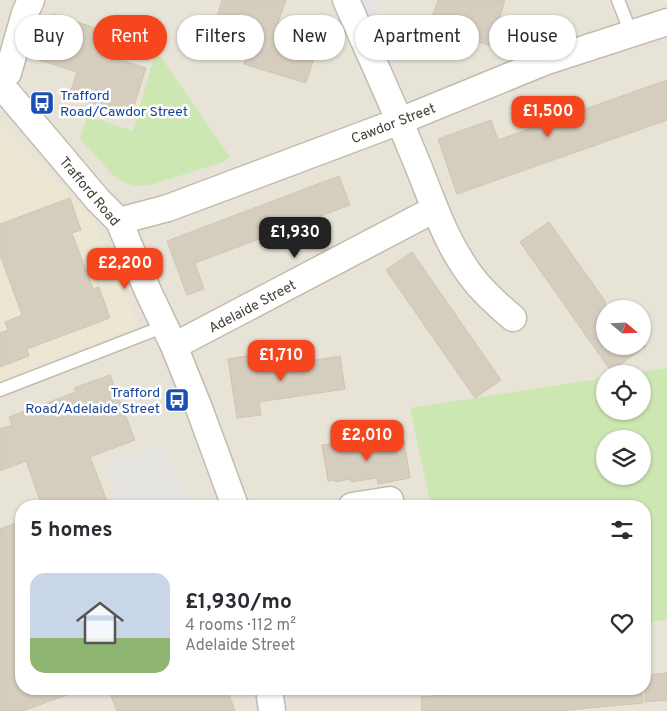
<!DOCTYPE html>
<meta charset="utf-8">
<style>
body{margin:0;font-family:Overpass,sans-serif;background:#f2f2f3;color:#2b2b33;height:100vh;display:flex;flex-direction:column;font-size:19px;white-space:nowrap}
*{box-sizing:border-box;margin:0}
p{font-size:16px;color:#7c7c81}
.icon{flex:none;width:28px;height:28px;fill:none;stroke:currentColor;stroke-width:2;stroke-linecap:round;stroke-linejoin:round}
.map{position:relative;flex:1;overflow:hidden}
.drawer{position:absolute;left:15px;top:500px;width:636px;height:195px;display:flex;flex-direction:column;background:#fff;border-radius:20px;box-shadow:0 1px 4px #0004}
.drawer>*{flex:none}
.banner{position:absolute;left:15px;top:15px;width:638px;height:45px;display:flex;gap:10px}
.needle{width:32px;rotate:109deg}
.controls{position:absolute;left:596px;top:300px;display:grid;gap:10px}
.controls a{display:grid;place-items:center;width:55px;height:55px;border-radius:50%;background:#fff;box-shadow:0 1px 4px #0004;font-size:25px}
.price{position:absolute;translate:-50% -42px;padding:0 11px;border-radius:10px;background:#f6461d;color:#fff;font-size:16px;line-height:32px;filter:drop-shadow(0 1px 2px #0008)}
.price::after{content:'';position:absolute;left:50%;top:30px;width:15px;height:11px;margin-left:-8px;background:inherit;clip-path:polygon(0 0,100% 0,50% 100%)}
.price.selected{background:#222;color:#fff}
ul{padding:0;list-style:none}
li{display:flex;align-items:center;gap:15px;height:125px;padding:0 15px}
li span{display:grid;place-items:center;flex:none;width:140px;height:100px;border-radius:15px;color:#555}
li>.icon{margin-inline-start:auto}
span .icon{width:60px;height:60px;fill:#fffc;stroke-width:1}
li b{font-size:21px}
h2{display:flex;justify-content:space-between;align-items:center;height:60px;padding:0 15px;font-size:21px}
.tag{padding:0 18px;border-radius:22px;background:#fff;box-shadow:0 1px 4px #0004;font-size:18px;line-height:45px}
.tag.selected{background:#f6461d;color:#fff}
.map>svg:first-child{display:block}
.residential{fill:#e8e3d7;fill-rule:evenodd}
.education{fill:#ede6d3}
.green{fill:#cde7b2;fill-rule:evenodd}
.parking{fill:#e5e3e0}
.building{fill:#d5cdbe;stroke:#d0c5b1}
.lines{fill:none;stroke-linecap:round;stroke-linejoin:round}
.service-casing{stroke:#c2bcae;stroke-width:15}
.minor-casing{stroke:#c2bcae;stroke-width:29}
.service{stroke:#fff;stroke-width:12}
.minor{stroke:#fff;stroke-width:26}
.labels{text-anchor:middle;stroke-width:5;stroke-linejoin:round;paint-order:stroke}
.transit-label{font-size:14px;fill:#164399;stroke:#fff;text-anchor:start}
.street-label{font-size:14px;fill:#474237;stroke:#fff}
</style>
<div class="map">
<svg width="667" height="711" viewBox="0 0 667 711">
<rect width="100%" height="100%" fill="#f4f1e8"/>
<!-- residential -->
<path class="residential" d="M0,0h667v711h-667zM605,309h37v37h-37zM605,374h37v37h-37zM605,439h37v37h-37zM21,506h624v183h-624z"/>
<!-- education -->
<path class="education" d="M0,125l94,95 44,106 -138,53z"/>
<!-- green -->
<path class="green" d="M156,50l73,106 -2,3 -3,3 -74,23 -13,1 -15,-4 -7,-5 -35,-38 7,-23 46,15z
M667,368v252l-22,2v-116h-214l-21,-98 195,-30v33h37v-37h-12zM605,439h37v37h-37z"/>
<!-- parking -->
<path class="parking" d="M356,0h21l24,63 -18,7z
M163,441l25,65h-67l-16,-42z"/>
<!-- building -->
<path class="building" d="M222,0h64l-8,22 43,14 -15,47 -62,-19 8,-24 -38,-12z
M438,0h67l-14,46 -62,-20z
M53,14l57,19 -6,21 42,14 -15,47 -62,-19 8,-24 -38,-12z
M667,80v40l-210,74 -19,-55 53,-19 7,20z
M339,176l11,29 -155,58 9,26 -17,6 -20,-54z
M70,198l11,32 -9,3 21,56 6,-2 11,31 -83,31 2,7 -29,11v-34l8,-3 -3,-8 17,-7 -22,-60v-31z
M549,222l56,79v45h41l-35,25 -91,-129z
M412,252l89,128 -26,18 -89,-128z
M252,355l2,15 86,-14 5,33 -86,13 2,13 -24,3 -9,-59z
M110,375l25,65 -45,17 19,49h-67l-16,-45 -26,10v-42l12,-4 -3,-8 67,-25 -2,-4z
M404,440l6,38 -32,6 -1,-6 -26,4v-3l-16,3 -1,-2 -6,1 -6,-36 19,-3 1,6 19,-3v2z
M21,521v168h55l1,2 -54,20h-23v-182z
M667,673v27l-22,2v-27z
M108,689h119l8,22h-118z
M506,689h136l1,14 -86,8h-135l-1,-14z"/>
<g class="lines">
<defs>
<path id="service" d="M618,0l13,33
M0,390l165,-64"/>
<path id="minor" d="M346,0c22,50 45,100 66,151 19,44 32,92 63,130 11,14 25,26 38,37
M0,80l8,-7 17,-60 6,-13
M0,84l98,116 21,21 28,68 27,57 25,62 36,98
M119,221l49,-13 232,-87 144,-59 123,-40
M174,346l261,-137
M352,506l38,-6
M269,689l3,22"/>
</defs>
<!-- service casing -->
<use href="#service" class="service-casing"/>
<!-- minor casing -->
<use href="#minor" class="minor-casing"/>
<!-- service -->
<use href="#service" class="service"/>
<!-- minor -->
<use href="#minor" class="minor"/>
</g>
<!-- icons -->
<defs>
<symbol id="bus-square" viewBox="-11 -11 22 22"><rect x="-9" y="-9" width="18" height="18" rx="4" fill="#1a4fb4" stroke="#fff"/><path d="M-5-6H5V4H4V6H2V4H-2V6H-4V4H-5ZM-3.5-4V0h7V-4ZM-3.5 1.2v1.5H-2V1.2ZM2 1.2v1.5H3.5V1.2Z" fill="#fff"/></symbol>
</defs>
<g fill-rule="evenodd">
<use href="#bus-square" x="28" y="89" width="28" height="28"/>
<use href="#bus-square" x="163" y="386" width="28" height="28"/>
</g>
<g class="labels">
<!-- transit labels -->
<g class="transit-label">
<text x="60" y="100">Trafford<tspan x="60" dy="16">Road/Cawdor Street</tspan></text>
<text x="160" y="397" text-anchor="end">Trafford<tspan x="160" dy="16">Road/Adelaide Street</tspan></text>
</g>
<!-- street labels -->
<g class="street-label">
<text transform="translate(393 123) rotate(-21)" y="5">Cawdor Street</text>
<text transform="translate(90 191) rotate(50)" y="5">Trafford Road</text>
<text transform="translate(252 306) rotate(-28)" y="5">Adelaide Street</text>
</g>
</g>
</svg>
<div class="controls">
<a><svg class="needle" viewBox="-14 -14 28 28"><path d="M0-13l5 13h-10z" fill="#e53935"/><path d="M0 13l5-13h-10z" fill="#7c7c81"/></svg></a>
<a><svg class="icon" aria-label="locate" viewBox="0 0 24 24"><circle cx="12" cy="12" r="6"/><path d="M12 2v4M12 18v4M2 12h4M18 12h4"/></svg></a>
<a><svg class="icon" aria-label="layers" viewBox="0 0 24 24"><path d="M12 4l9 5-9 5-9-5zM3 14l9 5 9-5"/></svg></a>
</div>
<b class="price" style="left:548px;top:138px">£1,500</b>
<b class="price selected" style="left:295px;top:259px">£1,930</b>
<b class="price" style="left:125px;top:290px">£2,200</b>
<b class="price" style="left:281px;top:382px">£1,710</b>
<b class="price" style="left:367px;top:462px">£2,010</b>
<div class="banner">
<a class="tag">Buy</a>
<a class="tag selected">Rent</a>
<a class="tag">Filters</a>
<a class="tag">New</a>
<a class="tag">Apartment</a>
<a class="tag">House</a>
</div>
<section class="drawer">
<h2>5 homes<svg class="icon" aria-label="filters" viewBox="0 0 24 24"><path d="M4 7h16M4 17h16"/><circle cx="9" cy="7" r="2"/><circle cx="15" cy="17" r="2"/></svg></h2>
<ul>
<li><span style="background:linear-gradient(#c9d6e8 65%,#8fb573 0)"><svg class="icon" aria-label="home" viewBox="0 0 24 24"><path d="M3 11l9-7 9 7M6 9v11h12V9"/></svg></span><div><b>£1,930/mo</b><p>4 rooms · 112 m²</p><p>Adelaide Street</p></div><svg class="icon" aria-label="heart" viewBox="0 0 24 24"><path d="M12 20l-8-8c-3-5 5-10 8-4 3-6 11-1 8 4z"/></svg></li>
</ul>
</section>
</div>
